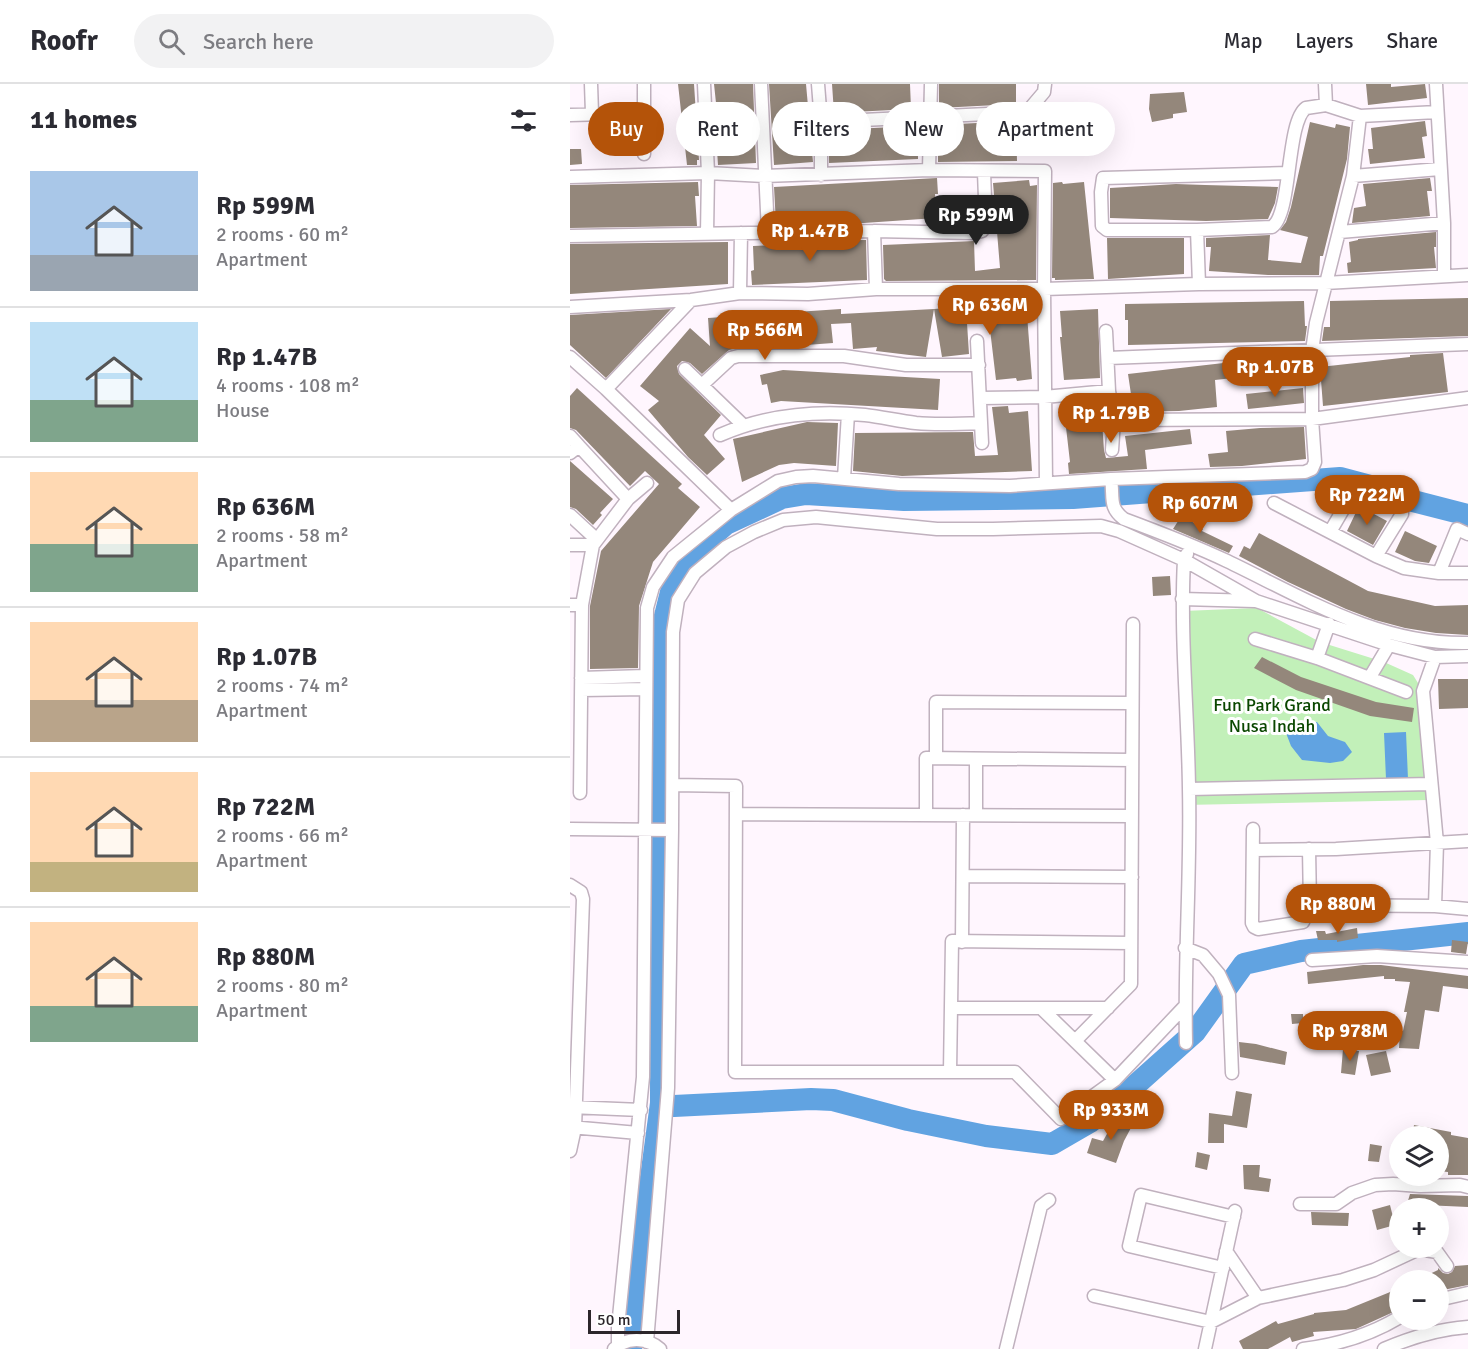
<!DOCTYPE html>
<meta charset="utf-8">
<style>
body{margin:0;font-family:Signika,sans-serif;background:#f2f2f3;color:#2b2b33;height:100vh;display:flex;flex-direction:column;font-size:22px;white-space:nowrap}
*{box-sizing:border-box;margin:0}
p{font-size:20px;color:#7c7c81}
.icon{flex:none;width:33px;height:33px;fill:none;stroke:currentColor;stroke-width:2;stroke-linecap:round;stroke-linejoin:round}
.map{position:relative;flex:1;overflow:hidden}
.details{display:flex;flex-direction:column;background:#fff;width:570px}
.details>*{flex:none}
.hud{position:absolute;left:18px;top:18px;width:570px;height:54px;display:flex;gap:12px}
.buttons{position:absolute;left:819px;top:1042px;display:grid;gap:12px}
.buttons a{display:grid;place-items:center;width:60px;height:60px;border-radius:50%;background:#fff;box-shadow:0 6px 24px #0002;font-size:30px}
.scale{position:absolute;left:18px;bottom:15px;width:92px;box-sizing:border-box;padding-left:6px;border:3px solid #2c262b;border-top:0;font-size:16px;line-height:21px;white-space:nowrap;color:#2c262b;-webkit-text-stroke:4px #fff;paint-order:stroke}
.price{position:absolute;translate:-50% -51px;padding:0 14px;border-radius:21px;background:#b45309;color:#fff;font-size:20px;line-height:39px;filter:drop-shadow(0 2px 3px #0008)}
.price::after{content:'';position:absolute;left:50%;top:36px;width:18px;height:14px;margin-left:-9px;background:inherit;clip-path:polygon(0 0,100% 0,50% 100%)}
.price.on{background:#222;color:#fff}
ul{padding:0;list-style:none}
li{display:flex;align-items:center;gap:18px;height:150px;padding:0 30px}
li+li{border-top:2px solid #e1e1e2}
li span{display:grid;place-items:center;flex:none;width:168px;height:120px;border-radius:0px;color:#555}
li>.icon{margin-inline-start:auto}
span .icon{width:72px;height:72px;fill:#fffc;stroke-width:1}
li b{font-size:26px}
h2{display:flex;justify-content:space-between;align-items:center;height:72px;padding:0 30px;font-size:26px}
.tag{padding:0 21px;border-radius:27px;background:#fff;box-shadow:0 6px 24px #0002;font-size:21px;line-height:54px}
.tag.on{background:#b45309;color:#fff}
header{display:flex;align-items:center;gap:36px;box-sizing:border-box;height:84px;padding:0 30px;background:#fff;border-bottom:2px solid #e1e1e2}
header strong{font-size:28px}
nav{display:flex;gap:33px;margin-inline-start:auto;font-size:21px}
.search{width:420px;height:54px;background:#f2f2f3;display:flex;align-items:center;gap:15px;box-sizing:border-box;padding:0 21px;border-radius:33px;color:#7c7c81;font-size:22px}
main{display:flex;flex:1;min-height:0}
.map>svg:first-child{display:block}
.green{fill:#c2f0b9}
.water{fill:#61a3e1}
.lines{fill:none;stroke-linecap:round;stroke-linejoin:round}
.river{stroke:#61a3e1;stroke-width:22}
.building{fill:#94877b}
.minor-casing{stroke:#c0b1be;stroke-width:15}
.minor{stroke:#fff;stroke-width:12}
.labels{text-anchor:middle;stroke-width:6;stroke-linejoin:round;paint-order:stroke}
.park-label{font-size:18px;fill:#0a4700;stroke:#fff}
</style>
<header>
<strong>Roofr</strong>
<div class="search"><svg class="icon" aria-label="search" viewBox="0 0 24 24"><circle cx="10" cy="10" r="6"/><path d="M15 15l6 6"/></svg>Search here</div>
<nav><a>Map</a><a>Layers</a><a>Share</a></nav>
</header>
<main>
<section class="details">
<h2>11 homes<svg class="icon" aria-label="filters" viewBox="0 0 24 24"><path d="M4 7h16M4 17h16"/><circle cx="9" cy="7" r="2"/><circle cx="15" cy="17" r="2"/></svg></h2>
<ul>
<li><span style="background:linear-gradient(#a9c7e8 70%,#9aa5b1 0)"><svg class="icon" aria-label="home" viewBox="0 0 24 24"><path d="M3 11l9-7 9 7M6 9v11h12V9"/></svg></span><div><b>Rp 599M</b><p>2 rooms · 60 m²</p><p>Apartment</p></div></li>
<li><span style="background:linear-gradient(#bfe0f5 65%,#7fa58c 0)"><svg class="icon" aria-label="home" viewBox="0 0 24 24"><path d="M3 11l9-7 9 7M6 9v11h12V9"/></svg></span><div><b>Rp 1.47B</b><p>4 rooms · 108 m²</p><p>House</p></div></li>
<li><span style="background:linear-gradient(#ffd9b3 60%,#7fa58c 0)"><svg class="icon" aria-label="home" viewBox="0 0 24 24"><path d="M3 11l9-7 9 7M6 9v11h12V9"/></svg></span><div><b>Rp 636M</b><p>2 rooms · 58 m²</p><p>Apartment</p></div></li>
<li><span style="background:linear-gradient(#ffd9b3 65%,#b9a48a 0)"><svg class="icon" aria-label="home" viewBox="0 0 24 24"><path d="M3 11l9-7 9 7M6 9v11h12V9"/></svg></span><div><b>Rp 1.07B</b><p>2 rooms · 74 m²</p><p>Apartment</p></div></li>
<li><span style="background:linear-gradient(#ffd9b3 75%,#c2b280 0)"><svg class="icon" aria-label="home" viewBox="0 0 24 24"><path d="M3 11l9-7 9 7M6 9v11h12V9"/></svg></span><div><b>Rp 722M</b><p>2 rooms · 66 m²</p><p>Apartment</p></div></li>
<li><span style="background:linear-gradient(#ffd9b3 70%,#7fa58c 0)"><svg class="icon" aria-label="home" viewBox="0 0 24 24"><path d="M3 11l9-7 9 7M6 9v11h12V9"/></svg></span><div><b>Rp 880M</b><p>2 rooms · 80 m²</p><p>Apartment</p></div></li>
</ul>
</section>
<div class="map">
<svg width="898" height="1265" viewBox="0 0 898 1265">
<rect width="100%" height="100%" fill="#fff6fe"/>
<!-- green -->
<path class="green" d="M687,524l63,34 64,20 29,13 10,16 5,109 -244,5 -1,-194z"/>
<!-- water -->
<path class="water" d="M730,638h17l11,14 17,6 7,10 -9,9 -13,2 -28,-3 -11,-14 -5,-13z
M836,648l2,47h-22l-2,-46z"/>
<g class="lines">
<!-- river -->
<path class="river" d="M91,1019l13,3 137,-7 22,1 75,20 78,16 66,8 38,-22 31,-24 74,-66 49,-68 57,-13 167,-18
M61,1265l2,-37 28,-209 1,-475 9,-36 12,-30 43,-38 56,-26 24,-4 98,6 169,-2 267,-20 30,8 43,15 55,14"/>
</g>
<!-- building -->
<path class="building" d="M108,0h16l5,76h-2v5h-10z
M144,0h39l3,79 -38,2 -1,-15h4z
M199,0h37l7,78 -39,3z
M262,0h78l1,25 -77,4z
M369,0h77v20l-77,4z
M796,0h25v3l34,-3 2,14 -59,7z
M614,8l3,20 -14,2v4l-21,4 -3,-13 1,-15z
M446,37l1,40 -79,1v-37z
M855,37l2,15 -5,1 3,21 -55,6 -2,-15h5l-2,-21z
M740,38l25,6 1,-4 14,3 -3,32 -24,97h-3l-1,19h-51l-59,-4 2,-24h-5v-9l64,-3 -2,25 33,3 7,-26 -28,-7 6,-8 5,-15z
M343,42l1,18h4v15l-89,4v-16h6l-1,-17z
M0,65h11l1,15 -12,1z
M367,94l1,16h-3l1,24 -72,5 -88,1 -2,-37z
M860,94l2,13h-5l3,25 -78,7 2,-15 12,-2 -3,-22z
M459,96l1,6 7,-1 -1,95 -150,1 -2,-2 -1,-34 91,-4 1,30 25,-3 -7,-85z
M128,98l1,14h-4l2,30 -127,2v-43z
M492,98l1,2 21,-2 10,97 -39,1v-2h-3l1,-95z
M606,100l29,1 73,2 -3,16 -7,16 -62,2 -96,-3v-30z
M866,148v15h-2l2,21 -88,5 -1,-10 4,-1 -2,-20 9,-2v-1z
M537,154h77v36l-76,5z
M296,156l1,40 -115,5 -1,-14 3,-1 -1,-24 22,-1v-4z
M158,158v42l-158,10v-50z
M898,214v38l-146,5 2,-14h6v-26z
M734,217l1,25h2l-2,15 -177,4v-25h-3v-16z
M456,218l6,77 -15,2 -1,-3 -20,2 -7,-59 -22,2 2,31 -27,3 -8,-48z
M101,225l-65,69 -36,-33v-30z
M271,225v5l93,-5 -8,48 -50,-6 1,-4 -24,2 -2,-26 -20,1 2,19 -67,5h-28l-9,2 -27,24 -12,-11 -8,-2 -5,5 2,8 42,41 -17,20 21,24 -18,16 -19,-18 -40,-47 11,-9 -19,-15 50,-58 20,18 -2,-28z
M528,225l2,69 -36,2 -4,-43h2l-2,-26z
M873,269l5,39 -125,14 -3,-39 90,-10v-2z
M671,277l1,16 -27,3 2,27 -38,4 -50,1 -1,-10 4,-1 -4,-27z
M213,286l157,9 -2,31 -157,-9 -10,2 -4,-19 -5,1 -2,-10z
M7,304l105,96 -4,4 22,19 -47,55 -14,44 -1,62 -48,1v-63l11,-55 58,-67 -14,-13 -15,15 -54,-56 -6,-2v-32z
M733,304l1,15 -56,6 -2,-15z
M438,322l1,7 19,-2 4,60 -130,5 -49,-5 2,-38 118,-1 2,24 23,-1 -6,-48z
M510,324v2l21,-2 3,42 2,8 22,-2 -3,-20 65,-7 2,15 -47,6 2,19 -78,5 -1,-11 2,-1 -6,-52z
M237,338l31,1 -2,43 -42,-3 -15,2 -37,17 -9,-43z
M734,343l2,32 -64,7 -32,1 -2,-13 20,-2 -2,-21 34,-3z
M0,377l43,38 -13,14 2,2 -9,10 -17,-16 -6,-2z
M789,422l28,15 -14,24 -26,-14z
M612,431l21,14 -1,2 31,15 -4,7 -56,-24z
M835,447l32,15 -8,17 -14,-2 -20,-9z
M689,449l109,58 67,15 33,-1v30l-32,-2 -31,-5 -30,-8 -29,-11 -58,-27 -49,-26 5,-10 6,3z
M600,492l1,19 -18,1 -1,-19z
M692,573l39,20 75,25 38,6 -2,14 -42,-6 -74,-26 -42,-22z
M868,595h30v29l-29,1z
M787,844l1,10 -21,4v-2h-19l-2,-9h9l1,3z
M882,856l16,2 -2,12 -15,-2z
M793,881h18l87,11v13l-25,-3 -4,26 -14,-2 -6,39 -20,-1 1,-17h3l4,-19h-3l6,-30 -15,-1v-2h-11v-3l-76,8 -1,-12z
M721,930h12v9l-11,1z
M754,931l18,1v15l-19,-1z
M669,958l17,2 31,8 -2,13 -45,-8z
M773,965l16,2 -4,24 -14,-2z
M816,967l5,21 -20,4 -5,-21z
M666,1007l16,3 -5,34 -23,-4v19h-16l1,-30 23,3z
M547,1032l16,8 -9,17 -8,22 -29,-10 5,-15 11,3z
M844,1041l37,7v3l17,3v37h-20v-3l-10,-1v-34h-26z
M800,1060l12,2 -3,16 -11,-1z
M627,1068l13,3 -3,15 -12,-3z
M673,1081h17l-1,12 12,2 -2,13 -25,-3z
M840,1110l58,2v11l-44,-2 -1,3 -16,-4z
M820,1121l5,20 -18,5 -5,-20z
M741,1128l38,1 -1,13 -36,-1z
M898,1181v20l-30,6v-10h-23l23,-11v-2l5,5 5,1 4,-2 3,-6z
M830,1204v21l-44,20 -43,3 1,4 -22,6 -2,-5 -22,12h-25l-4,-8 37,-20 2,3 36,-10v-1l32,-3z"/>
<g class="lines">
<defs>
<path id="minor" d="M21,0l1,29
M74,0v70
M191,0l7,148
M248,0l3,38v53
M755,0l1,21
M866,0l8,139v53
M0,31l73,-2
M251,38l206,-10 17,-20 1,-8
M359,86l2,-86
M718,89l-185,5 -2,14 1,34 5,4h90l75,-3c20,-13 14,-105 34,-119l20,-3 34,11 77,-4
M783,92l87,-7
M0,93l138,-4 -4,-89
M627,146l2,54
M304,147l2,58
M770,148l104,-9
M137,150l1,-61 56,3 165,-6 116,1 -1,118 2,194
M0,152l304,-5 100,2 8,-2 4,-6 -2,-53
M170,209l1,-60
M0,223l121,-7 49,-7 68,1 68,-5h168l155,-5 126,-1 143,-8
M536,247l3,60 5,29 -2,30
M407,257l5,102
M0,273l36,32 125,121
M538,274l360,-14
M115,285l58,56
M133,300l28,-26 7,-2h106l62,9h73
M36,305l85,-89
M410,314l64,-1 65,-6
M544,336l198,-1 156,-21
M150,351c46,-20 95,-25 145,-20 17,2 34,6 51,8 21,2 43,1 65,0
M0,352l9,10
M0,369l9,-7 49,53
M274,394l4,-64
M541,395l194,-7 7,-3 3,-7 -3,-43v-68l4,-28 37,-147 7,-60
M704,419l102,53 28,12 35,5h29
M0,431l26,24
M760,448l25,-43 8,-2 39,23v4l-26,42
M0,461h23
M869,489l18,-44 11,5
M612,515l73,2
M0,521h12
M685,555l62,19 89,34
M865,573l-12,34 14,152 -2,63
M747,574l12,-34
M800,593l19,-32
M11,594l64,-2
M11,606l65,-1
M366,674v-56l196,1
M406,675v56
M103,701l63,1 -1,286h280l46,47 54,-39 70,-74
M619,705l242,-5
M10,709l2,-188 11,-60 35,-46 19,-16
M166,730l396,2
M356,731v-57l206,2
M0,745l102,1
M683,745l-1,94 2,4 4,2 45,-7 7,-17 125,1 33,3
M739,765l1,56
M684,766l82,-1 132,-8
M393,792l169,1
M0,801l11,7 2,7 -8,229 -5,23
M392,858l1,-127
M615,864l18,7 16,19 10,21 3,78
M742,876l65,-4 91,6
M381,924h157
M471,924l74,72
M505,957l56,-57 2,-360
M616,959c-2,-85 5,-170 3,-255 -1,-76 -9,-152 -5,-228l3,-6
M380,988l2,-131 179,2
M0,1023l71,3
M0,1043l68,6
M730,1120h36l16,-11 23,-8 18,-1 27,2 40,-1 8,2
M656,1167l32,47
M653,1184l-94,-22 12,-51 93,22
M524,1212l117,26 47,-24 85,-18 31,-10 45,-21 18,3 10,14
M868,1216l30,-7
M77,1258l21,-254 4,-258 1,-198 5,-32 17,-27 31,-26 28,-15 29,-12 33,-3 121,12h56l108,-3 18,5 65,29 72,41 133,44 46,12 33,-1
M48,1261v-18l25,-250 4,-469 6,-21 20,-30 58,-47 47,-29 18,-4 17,-1 86,8 111,2 101,-7c3,18 -3,28 13,40 35,13 69,26 103,42 77,37 152,84 241,82
M44,1265c13,-12 32,-12 46,0
M436,1265l35,-143 8,-6
M635,1265l30,-138
M733,1265c34,-4 67,-14 97,-32
M814,1265c28,-12 54,-20 84,-22"/>
</defs>
<!-- minor casing -->
<use href="#minor" class="minor-casing"/>
<!-- minor -->
<use href="#minor" class="minor"/>
</g>
<g class="labels">
<!-- park labels -->
<g class="park-label">
<text x="702" y="627">Fun Park Grand<tspan x="702" dy="21">Nusa Indah</tspan></text>
</g>
</g>
</svg>
<div class="buttons">
<a><svg class="icon" aria-label="layers" viewBox="0 0 24 24"><path d="M12 4l9 5-9 5-9-5zM3 14l9 5 9-5"/></svg></a>
<a>+</a>
<a>−</a>
</div>
<div class="scale">50 m</div>
<b class="price on" style="left:406px;top:162px">Rp 599M</b>
<b class="price" style="left:240px;top:178px">Rp 1.47B</b>
<b class="price" style="left:420px;top:252px">Rp 636M</b>
<b class="price" style="left:195px;top:277px">Rp 566M</b>
<b class="price" style="left:705px;top:314px">Rp 1.07B</b>
<b class="price" style="left:541px;top:360px">Rp 1.79B</b>
<b class="price" style="left:797px;top:442px">Rp 722M</b>
<b class="price" style="left:630px;top:450px">Rp 607M</b>
<b class="price" style="left:768px;top:851px">Rp 880M</b>
<b class="price" style="left:780px;top:978px">Rp 978M</b>
<b class="price" style="left:541px;top:1057px">Rp 933M</b>
<div class="hud">
<a class="tag on">Buy</a>
<a class="tag">Rent</a>
<a class="tag">Filters</a>
<a class="tag">New</a>
<a class="tag">Apartment</a>
</div>
</div>
</main>
